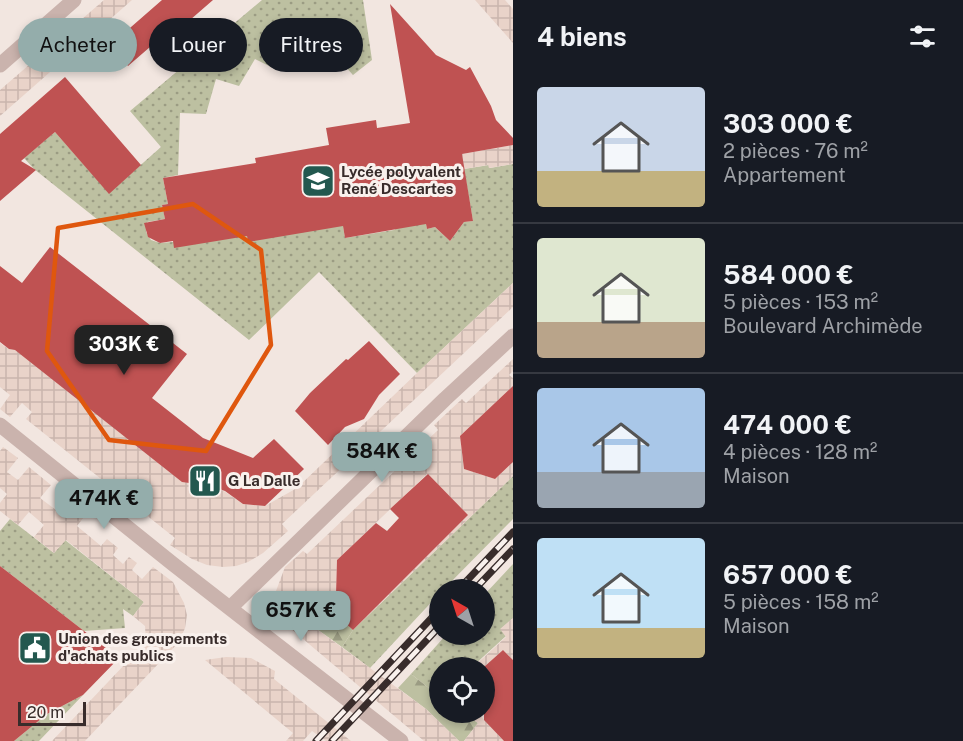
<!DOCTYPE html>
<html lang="fr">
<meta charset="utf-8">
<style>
body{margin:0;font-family:"Public Sans",sans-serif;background:#242831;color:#f1f3f6;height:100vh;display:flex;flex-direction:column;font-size:22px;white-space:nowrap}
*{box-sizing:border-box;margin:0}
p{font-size:20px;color:#9ea1a6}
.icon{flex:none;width:33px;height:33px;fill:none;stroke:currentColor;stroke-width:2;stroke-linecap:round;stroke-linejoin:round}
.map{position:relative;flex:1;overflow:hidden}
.drawer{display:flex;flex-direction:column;background:#171b24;width:450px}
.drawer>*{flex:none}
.guide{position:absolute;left:18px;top:18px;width:405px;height:54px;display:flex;gap:12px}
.needle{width:39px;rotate:321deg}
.tools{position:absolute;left:429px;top:579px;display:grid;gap:12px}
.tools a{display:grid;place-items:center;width:66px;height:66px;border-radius:50%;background:#171b24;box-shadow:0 3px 9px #0003;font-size:30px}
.scale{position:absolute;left:18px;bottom:15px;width:68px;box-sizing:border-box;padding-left:6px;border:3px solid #382c2b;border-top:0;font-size:16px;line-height:21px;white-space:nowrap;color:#382c2b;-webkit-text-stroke:4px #f9f1ed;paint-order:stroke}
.price{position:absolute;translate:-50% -51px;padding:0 14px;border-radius:12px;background:#94adab;color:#111;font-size:20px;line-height:39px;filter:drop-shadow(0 2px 3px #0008)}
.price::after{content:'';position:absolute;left:50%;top:36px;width:18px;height:14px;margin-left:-9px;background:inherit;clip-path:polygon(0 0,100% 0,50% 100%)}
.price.active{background:#222;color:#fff}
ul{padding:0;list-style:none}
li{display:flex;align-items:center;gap:18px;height:150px;padding:0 24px}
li+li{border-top:2px solid #363941}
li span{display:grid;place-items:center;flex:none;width:168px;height:120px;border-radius:6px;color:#555}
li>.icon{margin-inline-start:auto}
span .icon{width:72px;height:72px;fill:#fffc;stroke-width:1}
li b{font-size:26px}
h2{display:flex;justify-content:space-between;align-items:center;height:72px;padding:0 24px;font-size:26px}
.pill{padding:0 21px;border-radius:27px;background:#171b24;box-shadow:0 3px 9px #0003;font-size:21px;line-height:54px}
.pill.active{background:#94adab;color:#111}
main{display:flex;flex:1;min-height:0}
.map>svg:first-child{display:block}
.grass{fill:url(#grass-dots)}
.forest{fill:url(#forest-firs)}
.plaza{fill:url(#plaza-grid)}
.building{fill:#bf5252}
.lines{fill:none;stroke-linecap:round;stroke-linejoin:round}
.street{stroke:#cab3ad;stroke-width:15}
.rail-casing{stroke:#382c2b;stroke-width:7}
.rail{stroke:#f9f1ed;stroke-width:4.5;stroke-dasharray:14;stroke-linecap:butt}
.marked{fill:none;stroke:#df570e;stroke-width:4.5;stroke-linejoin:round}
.labels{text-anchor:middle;stroke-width:6;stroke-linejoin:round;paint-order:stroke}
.poi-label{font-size:15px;font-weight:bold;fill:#382c2b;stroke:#f9f1ed;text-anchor:start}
</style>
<main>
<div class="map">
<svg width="513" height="741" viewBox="0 0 513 741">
<defs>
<pattern id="grass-dots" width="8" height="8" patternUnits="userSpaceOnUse" patternTransform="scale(1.5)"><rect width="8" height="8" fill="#bdc0a1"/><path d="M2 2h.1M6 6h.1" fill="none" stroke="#9b9c83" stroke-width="1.8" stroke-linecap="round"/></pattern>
<pattern id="forest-firs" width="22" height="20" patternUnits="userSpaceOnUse" patternTransform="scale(1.5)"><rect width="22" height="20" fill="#bdc0a1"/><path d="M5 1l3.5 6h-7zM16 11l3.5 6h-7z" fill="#9b9c83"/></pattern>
<pattern id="plaza-grid" width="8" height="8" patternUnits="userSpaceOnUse" patternTransform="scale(1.5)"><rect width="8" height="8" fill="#e9d3c9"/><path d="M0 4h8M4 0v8" fill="none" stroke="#c9b5ad"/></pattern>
</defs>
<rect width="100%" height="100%" fill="#f2e6e0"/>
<!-- grass -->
<path class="grass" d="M262,0h101l9,60 -19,15 -19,-21 -21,16 -18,-26 -18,26 -22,-11 -16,27 -23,-7 -10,35 -26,-1 -2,62 -15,3 5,26 -6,1 3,14 -18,3 -1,10 5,8 9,3 87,-7 1,5 94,-21 3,18 49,-8 29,-22 4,21 8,-2 15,14 14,-19 9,-1 -9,-52 25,-4 1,3 23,-4v119l-96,90 -98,-101 -70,68 -215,-171 -10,-11 31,-26 54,61 52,-46 -31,-36z
M513,476v43l-69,70 -4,1 -1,4 -69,74 -28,-21 11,-17z
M10,519l44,34 11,-13 79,62 -11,14 -10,-7 2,19 -41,3 -84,-65v-35z
M513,564v54l-12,11 5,7 -34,31 -32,1 -1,28 -28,-22 35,-39 38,-1 1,-40z
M83,695l-44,46h-25l33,-27z"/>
<!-- forest -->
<path class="forest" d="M327,607l26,23 -11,17 -28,-20z
M411,674l28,22 1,16 23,1 15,10 -14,18h-5l-33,-32 -28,-21z"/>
<!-- plaza -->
<path class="plaza" d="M104,0h28l-132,116v-26z
M475,0h30l8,9v34z
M513,145v19l-24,4 -1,-3 -24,4 -2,-15z
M513,283v24l-231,217 6,7 -25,22 -15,9 -12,4 -13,1 -16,-2 -15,-6 -22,-14 5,-7 -149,-119 6,-7 -10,-9 -12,14 -10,-8 10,-14 -10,-8v-44l9,6 6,1 198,136 11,5 19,13 22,2 32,-18 120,-115z
M513,359v12l-4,4 4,3v8l-53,50 4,33 31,10 18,-17v14l-160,154 115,-115 -41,-41 -90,86 -1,34h-7l-2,13 -13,20 112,82 33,32h-35l-134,-113 -13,-20 -1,-17 9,-24 18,-16 4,3 131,-124 -4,-5 28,-26 4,4z
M3,447l15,11 -11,14 11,8 11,-13 22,18 -11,13 16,12 11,-12 20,15 -10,13 24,20 6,-7 11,9 -5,7 10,9 6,-7 8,6 -5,7 10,9 11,-12 20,15 11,21 3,12 -2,13 -6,14 -94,99h-33l94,-99 -1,-16 -12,-10 11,-14 -78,-62 -12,13 -20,-16 10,-12 -15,-13 -11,13 -18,-14v-8l7,-9 -7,-6v-37z
M513,618v42l-10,-10 -19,17 -12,1 34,-31 -6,-8z
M226,657l25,1 24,13 -1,8 77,62h-25l-14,-10 -9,10h-17l7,-8 -88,-73z
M463,713h15l25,27 10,1h-49l14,-18z"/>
<!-- building -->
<path class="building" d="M162,0h51l-23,20 2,3 -14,12 -2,-2 -22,19 -4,-5 -22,19 -7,-9 -16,-2 20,-18 -2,-3z
M390,4l46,51 30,15 4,-3 21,39 5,14 17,18v7l-51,9 11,67 -9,1 -14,19 -15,-14 -8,2 -1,-5 -81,14 -2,-12 -95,16 -1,-6 -73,12 -1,-7 -13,2 -12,-6 -4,-14 21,-4 -3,-14 6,-1 -5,-26 93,-15 -1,-5 74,-13 -3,-17 50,-8 1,8 33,-5z
M65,77l76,88 -32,29 -54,-62 -34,29 15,9 -36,31v-67z
M50,247l137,107 -35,44 51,40 50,20 21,-19 30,30 -39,37 -22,-2 -18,-13 -14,-5 -29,-4 -167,-132 -6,-1 -9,-7v-76l22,17z
M369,341l31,33 -21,21 -15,24 -19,8 -17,18 -33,-34 15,-18 36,-34 2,1z
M513,386v76l-18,17 -31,-10 -4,-33z
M428,474l40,41 -115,115 -26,-23 2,-13h7l1,-34 39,-37 11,8 12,-13 -9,-9z
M0,566l119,92 -36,37 -36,19 -33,27h-14z
M503,650l10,10v81h-9l-20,-21v-53z"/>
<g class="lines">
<!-- street -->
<path class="street" d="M0,65l74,-65
M0,425l173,139 228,177
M230,608l215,-209 68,-63"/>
<defs>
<path id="rail" d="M458,590l55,-58
M474,590l39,-41
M316,741l124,-132
M332,741l108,-115"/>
</defs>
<!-- rail casing -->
<use href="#rail" class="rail-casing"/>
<!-- rail -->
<use href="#rail" class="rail"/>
</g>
<!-- marked area -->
<path class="marked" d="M193,204l68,46 10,95 -65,106 -97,-11 -62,-89 11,-123z"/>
<!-- icons -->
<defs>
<symbol id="school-square" viewBox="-11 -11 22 22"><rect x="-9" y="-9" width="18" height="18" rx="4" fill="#23584f" stroke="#f9f1ed"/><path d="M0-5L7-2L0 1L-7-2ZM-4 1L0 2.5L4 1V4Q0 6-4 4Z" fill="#fff"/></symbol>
<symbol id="restaurant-square" viewBox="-11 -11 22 22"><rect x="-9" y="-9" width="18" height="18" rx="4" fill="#23584f" stroke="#f9f1ed"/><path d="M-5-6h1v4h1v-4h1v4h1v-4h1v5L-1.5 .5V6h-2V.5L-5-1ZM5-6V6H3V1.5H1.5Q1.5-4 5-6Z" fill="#fff"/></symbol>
<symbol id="civic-square" viewBox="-11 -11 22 22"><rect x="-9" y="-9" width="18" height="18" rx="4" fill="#23584f" stroke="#f9f1ed"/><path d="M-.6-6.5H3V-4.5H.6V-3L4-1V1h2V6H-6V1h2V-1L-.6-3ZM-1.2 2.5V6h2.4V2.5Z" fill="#fff"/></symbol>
</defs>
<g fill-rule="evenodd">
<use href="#school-square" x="299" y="162" width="38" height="38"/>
<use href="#restaurant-square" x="186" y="462" width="38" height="38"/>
<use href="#civic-square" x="16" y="629" width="38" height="38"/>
</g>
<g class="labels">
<!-- poi labels -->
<g class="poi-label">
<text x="341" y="177">Lycée polyvalent<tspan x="341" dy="17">René Descartes</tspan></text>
<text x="228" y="486">G La Dalle</text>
<text x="58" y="644">Union des groupements<tspan x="58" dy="17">d'achats publics</tspan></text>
</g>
</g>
</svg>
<div class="tools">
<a><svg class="needle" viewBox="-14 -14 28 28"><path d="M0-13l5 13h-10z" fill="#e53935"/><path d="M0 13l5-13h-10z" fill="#9ea1a6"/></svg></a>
<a><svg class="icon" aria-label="locate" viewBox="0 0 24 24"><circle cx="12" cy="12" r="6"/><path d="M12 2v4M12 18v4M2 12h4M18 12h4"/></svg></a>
</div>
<div class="scale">20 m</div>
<b class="price active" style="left:124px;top:376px">303K €</b>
<b class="price" style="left:382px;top:483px">584K €</b>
<b class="price" style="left:104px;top:530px">474K €</b>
<b class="price" style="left:301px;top:642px">657K €</b>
<div class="guide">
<a class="pill active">Acheter</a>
<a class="pill">Louer</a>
<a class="pill">Filtres</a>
</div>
</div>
<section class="drawer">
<h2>4 biens<svg class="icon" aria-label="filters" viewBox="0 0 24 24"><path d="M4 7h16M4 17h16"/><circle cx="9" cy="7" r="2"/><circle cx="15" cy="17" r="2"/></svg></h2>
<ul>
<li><span style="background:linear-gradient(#c9d6e8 70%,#c2b280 0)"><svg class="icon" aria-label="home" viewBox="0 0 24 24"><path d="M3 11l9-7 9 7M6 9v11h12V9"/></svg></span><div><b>303 000 €</b><p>2 pièces · 76 m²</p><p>Appartement</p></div></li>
<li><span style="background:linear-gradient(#dfe7d0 70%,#b9a48a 0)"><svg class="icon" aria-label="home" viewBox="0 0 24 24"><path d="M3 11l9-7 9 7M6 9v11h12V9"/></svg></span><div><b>584 000 €</b><p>5 pièces · 153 m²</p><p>Boulevard Archimède</p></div></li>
<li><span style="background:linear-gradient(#a9c7e8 70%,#9aa5b1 0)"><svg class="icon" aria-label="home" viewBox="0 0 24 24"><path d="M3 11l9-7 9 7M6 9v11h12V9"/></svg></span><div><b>474 000 €</b><p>4 pièces · 128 m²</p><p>Maison</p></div></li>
<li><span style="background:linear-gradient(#bfe0f5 75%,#c2b280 0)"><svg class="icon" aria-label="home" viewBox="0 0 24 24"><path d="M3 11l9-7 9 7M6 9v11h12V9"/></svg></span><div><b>657 000 €</b><p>5 pièces · 158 m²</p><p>Maison</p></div></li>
</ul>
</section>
</main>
